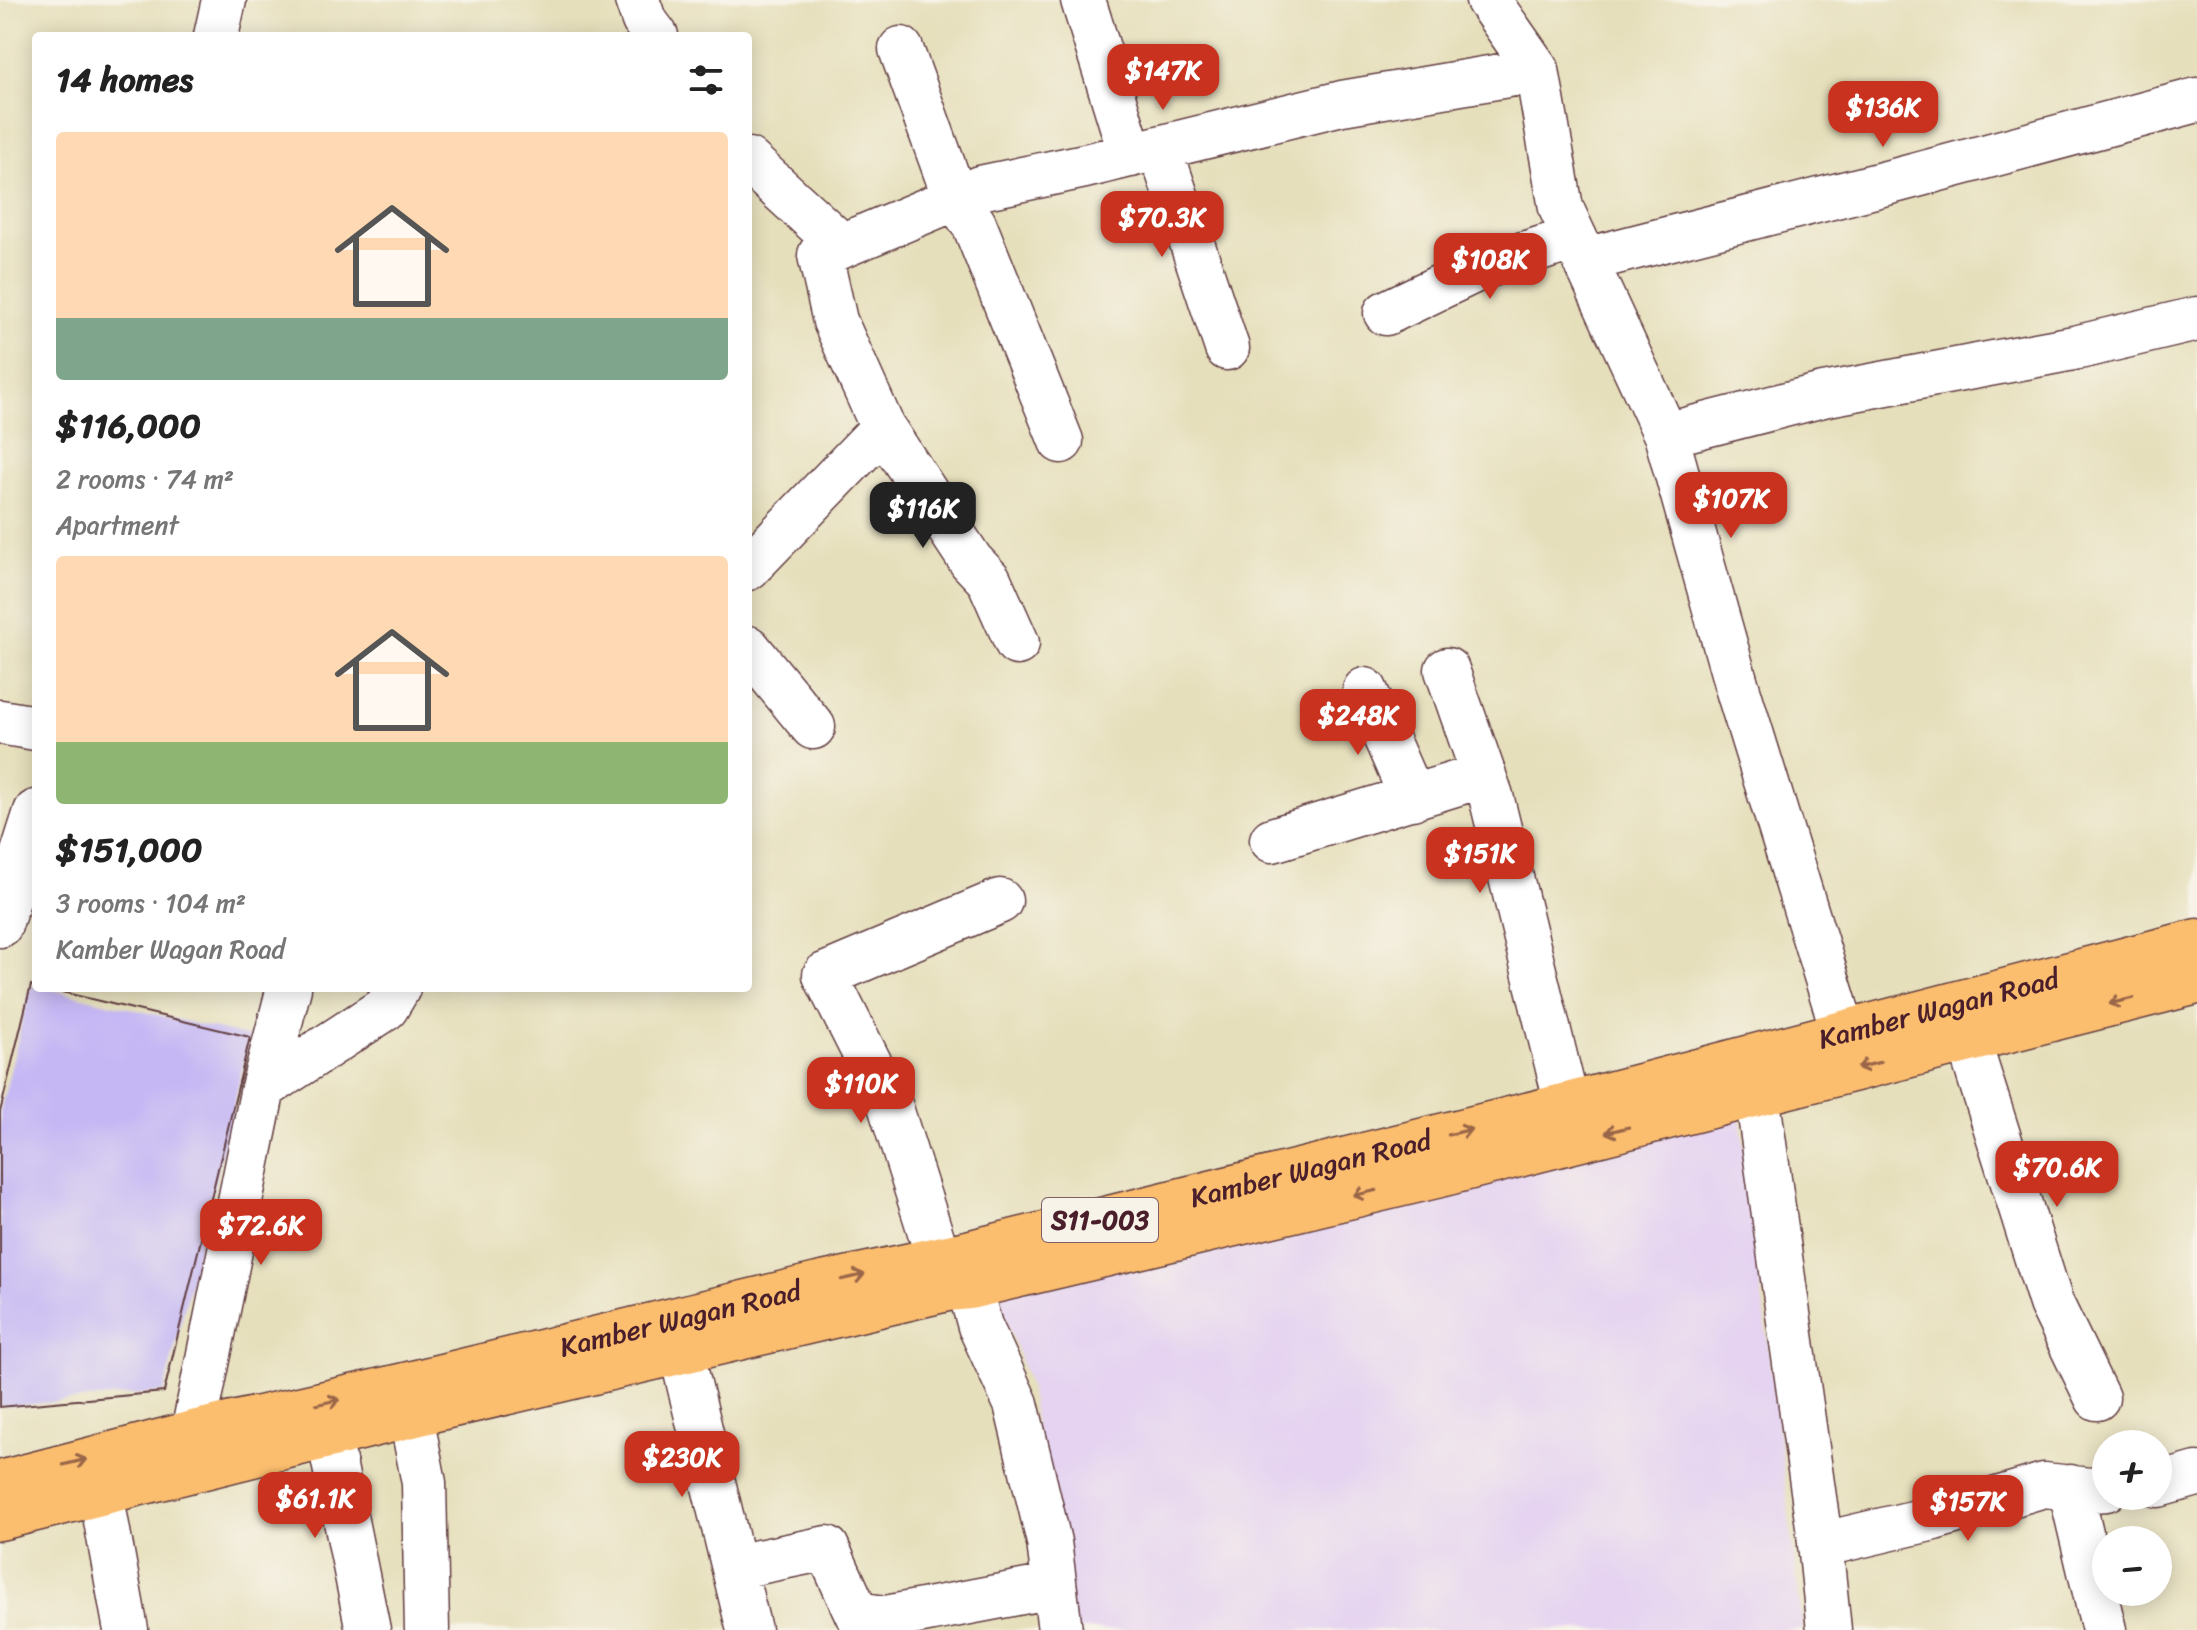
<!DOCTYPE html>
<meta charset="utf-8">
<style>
body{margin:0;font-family:Sriracha,sans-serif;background:#f2f2f2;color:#222;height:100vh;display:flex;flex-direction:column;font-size:30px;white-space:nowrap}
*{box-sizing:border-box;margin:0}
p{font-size:26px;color:#767676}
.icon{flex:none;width:44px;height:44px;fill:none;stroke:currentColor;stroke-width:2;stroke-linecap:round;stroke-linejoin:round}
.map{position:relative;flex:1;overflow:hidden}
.sheet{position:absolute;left:32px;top:32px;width:720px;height:960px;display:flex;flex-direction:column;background:#fff;border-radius:8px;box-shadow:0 4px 20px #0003}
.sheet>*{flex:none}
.fabs{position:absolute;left:2092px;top:1430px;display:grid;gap:16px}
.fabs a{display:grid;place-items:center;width:80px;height:80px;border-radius:50%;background:#fff;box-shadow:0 4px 20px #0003;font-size:40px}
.price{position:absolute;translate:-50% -68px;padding:0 18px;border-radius:16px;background:#c8321e;color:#fff;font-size:26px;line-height:52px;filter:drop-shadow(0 2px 4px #0008)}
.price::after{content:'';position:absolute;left:50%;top:48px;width:24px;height:18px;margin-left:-12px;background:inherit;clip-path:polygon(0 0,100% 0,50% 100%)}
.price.active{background:#222;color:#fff}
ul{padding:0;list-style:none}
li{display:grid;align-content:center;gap:16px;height:424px;padding:0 24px}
li span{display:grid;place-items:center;height:248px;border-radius:8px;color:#555}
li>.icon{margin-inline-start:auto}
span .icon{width:144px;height:144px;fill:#fffc;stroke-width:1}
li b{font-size:34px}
h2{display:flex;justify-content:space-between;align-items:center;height:96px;padding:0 24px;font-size:34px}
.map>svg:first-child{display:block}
.built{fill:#e5d3f1}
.building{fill:#c5b7f4}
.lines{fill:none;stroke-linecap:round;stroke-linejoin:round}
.minor-casing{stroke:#613c41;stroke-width:47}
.primary-casing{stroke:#613c41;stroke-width:47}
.minor{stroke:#fff;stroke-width:44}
.primary{stroke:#fbbd6e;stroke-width:44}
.oneway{stroke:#9a6649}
.labels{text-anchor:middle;stroke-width:6;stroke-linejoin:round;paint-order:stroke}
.shield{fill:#f7f3e8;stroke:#7e5f64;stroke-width:2}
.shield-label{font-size:26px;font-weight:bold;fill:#4a1f2b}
.street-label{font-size:28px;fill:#4a1f2b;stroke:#f7f3e8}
</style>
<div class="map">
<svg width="2197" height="1630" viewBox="0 0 2197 1630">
<rect width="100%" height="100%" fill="#f7f3e8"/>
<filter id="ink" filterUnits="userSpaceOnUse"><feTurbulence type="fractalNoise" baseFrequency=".0125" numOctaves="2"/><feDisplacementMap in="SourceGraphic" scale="16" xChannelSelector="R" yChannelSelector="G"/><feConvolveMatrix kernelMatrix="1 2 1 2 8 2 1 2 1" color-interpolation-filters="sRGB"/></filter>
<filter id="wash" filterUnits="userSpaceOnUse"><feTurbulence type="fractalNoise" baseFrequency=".006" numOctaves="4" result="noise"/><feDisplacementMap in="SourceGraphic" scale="32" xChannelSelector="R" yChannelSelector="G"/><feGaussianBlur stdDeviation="1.8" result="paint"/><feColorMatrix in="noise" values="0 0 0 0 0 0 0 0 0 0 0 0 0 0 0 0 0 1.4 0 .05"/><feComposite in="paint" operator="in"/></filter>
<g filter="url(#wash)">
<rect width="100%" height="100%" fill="#e6dfbb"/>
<!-- built -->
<path class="built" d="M1740,1117l63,513h-737l-37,-246 -32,-90z"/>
<g id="blocks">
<!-- building -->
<path class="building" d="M31,985l5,3h9l205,49 -86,355 -164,15v-295z"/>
</g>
</g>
<g filter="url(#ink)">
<use href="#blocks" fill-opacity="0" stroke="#613c41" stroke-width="2"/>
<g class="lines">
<defs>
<path id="minor" d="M637,0l7,20 12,16
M1083,0l48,155
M1488,0l49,70 24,138 105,227 71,252 107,347
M216,36l8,-36
M901,49l54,149 19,26 87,217
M1160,148l67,200
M748,160l94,86
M1585,260l313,-80 299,-80
M1386,313l96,-46 93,-29
M1666,435l157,-40 256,-48 118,-28
M748,568l135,-140
M1017,643l-28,-63 -18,-19 -88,-133 -48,-107 -15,-66 160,-67 105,-22 257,-63 195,-33
M748,648l65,79
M1447,670l44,126 76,309
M1365,690l47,108
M0,722l36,6
M1272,840l212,-65
M0,925l36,-113
M1968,1040l83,263 46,95
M263,1088l123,-80 12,-20
M1757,1094l62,439 10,97
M938,1257l-49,-155 -64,-127 175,-74
M969,1287l11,39 36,78 33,138 11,88
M681,1351l68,279
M411,1416l13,67 3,147
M193,1433l70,-345 26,-100
M329,1437l39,193
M2158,1485l39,-11
M2070,1487l34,143
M101,1493l25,137
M1820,1545l114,-27 110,-33 47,5 15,-1
M734,1567l93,-19 30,66 28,4 169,-32"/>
<g id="primary">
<path id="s1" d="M0,1483l193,-50 212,-48 413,-100 149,-32 600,-148 630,-164"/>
<path d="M0,1518l436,-109 511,-120 22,-2 467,-111 761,-194"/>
</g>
</defs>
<!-- minor casing -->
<use href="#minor" class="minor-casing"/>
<!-- primary casing -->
<use href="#primary" class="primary-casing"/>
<!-- minor -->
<use href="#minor" class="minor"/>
<!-- primary -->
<use href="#primary" class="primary"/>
</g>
<!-- one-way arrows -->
<defs><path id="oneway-shaft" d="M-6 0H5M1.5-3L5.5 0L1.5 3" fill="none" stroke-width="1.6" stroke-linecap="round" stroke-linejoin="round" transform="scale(2)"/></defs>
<g class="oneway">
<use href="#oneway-shaft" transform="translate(2121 1001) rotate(166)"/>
<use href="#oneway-shaft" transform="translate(1869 1065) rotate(166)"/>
<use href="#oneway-shaft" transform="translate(1617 1130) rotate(166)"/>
<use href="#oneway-shaft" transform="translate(1460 1132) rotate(-14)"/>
<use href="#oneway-shaft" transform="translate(1365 1193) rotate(167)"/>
<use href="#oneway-shaft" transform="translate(853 1277) rotate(-13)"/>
<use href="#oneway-shaft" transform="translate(328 1402) rotate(-13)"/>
<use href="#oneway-shaft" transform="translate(75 1462) rotate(-14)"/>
</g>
</g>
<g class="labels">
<!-- shield labels -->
<rect class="shield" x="1042" y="1198" width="116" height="44" rx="6"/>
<g class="shield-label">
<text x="1100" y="1229">S11-003</text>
</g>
<!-- street labels -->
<g class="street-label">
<text dy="10" stroke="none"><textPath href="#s1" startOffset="1996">Kamber Wagan Road</textPath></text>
<text dy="10" stroke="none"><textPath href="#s1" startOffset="1348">Kamber Wagan Road</textPath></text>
<text dy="10" stroke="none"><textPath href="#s1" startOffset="700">Kamber Wagan Road</textPath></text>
</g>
</g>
</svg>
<div class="fabs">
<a>+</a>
<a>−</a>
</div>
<b class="price" style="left:1163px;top:112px">$147K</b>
<b class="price" style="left:1883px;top:149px">$136K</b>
<b class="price" style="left:1162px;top:259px">$70.3K</b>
<b class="price" style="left:1490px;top:301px">$108K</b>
<b class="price" style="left:1731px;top:540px">$107K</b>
<b class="price active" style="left:923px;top:550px">$116K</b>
<b class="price" style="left:1358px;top:757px">$248K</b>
<b class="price" style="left:1480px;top:895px">$151K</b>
<b class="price" style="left:861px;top:1125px">$110K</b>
<b class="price" style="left:2057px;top:1209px">$70.6K</b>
<b class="price" style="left:261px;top:1267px">$72.6K</b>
<b class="price" style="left:682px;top:1499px">$230K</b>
<b class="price" style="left:315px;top:1540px">$61.1K</b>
<b class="price" style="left:1968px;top:1543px">$157K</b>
<section class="sheet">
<h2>14 homes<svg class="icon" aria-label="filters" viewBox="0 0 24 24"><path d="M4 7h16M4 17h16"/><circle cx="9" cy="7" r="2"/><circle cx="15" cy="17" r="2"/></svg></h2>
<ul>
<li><span style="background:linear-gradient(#ffd9b3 75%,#7fa58c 0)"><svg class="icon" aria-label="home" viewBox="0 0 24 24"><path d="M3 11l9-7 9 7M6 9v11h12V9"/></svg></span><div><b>$116,000</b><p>2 rooms · 74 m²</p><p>Apartment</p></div></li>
<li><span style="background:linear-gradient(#ffd9b3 75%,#8fb573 0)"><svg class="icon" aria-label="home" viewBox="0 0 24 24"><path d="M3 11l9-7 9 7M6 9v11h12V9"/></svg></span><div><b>$151,000</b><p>3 rooms · 104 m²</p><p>Kamber Wagan Road</p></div></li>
</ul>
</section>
</div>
